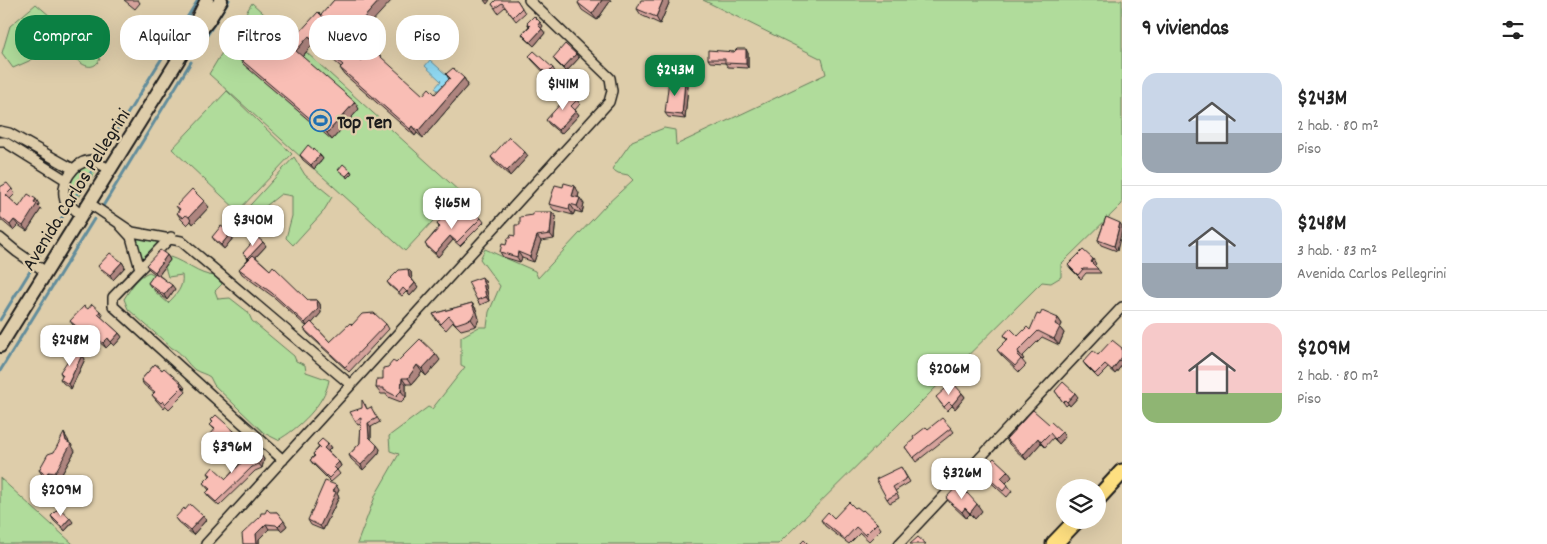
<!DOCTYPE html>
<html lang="es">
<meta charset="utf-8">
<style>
body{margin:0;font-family:Dekko,sans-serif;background:#f6f6f6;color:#222;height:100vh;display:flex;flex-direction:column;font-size:19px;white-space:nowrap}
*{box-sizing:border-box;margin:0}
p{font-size:16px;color:#767676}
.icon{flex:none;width:28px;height:28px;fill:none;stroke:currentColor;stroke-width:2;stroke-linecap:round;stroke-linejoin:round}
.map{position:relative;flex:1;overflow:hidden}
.drawer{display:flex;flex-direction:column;background:#fff;width:425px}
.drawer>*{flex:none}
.banner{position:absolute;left:15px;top:15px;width:475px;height:45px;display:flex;gap:10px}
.buttons{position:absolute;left:1056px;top:479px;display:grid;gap:10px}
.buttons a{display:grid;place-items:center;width:50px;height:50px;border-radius:50%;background:#fff;box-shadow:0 5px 20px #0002;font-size:25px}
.price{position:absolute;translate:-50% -42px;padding:0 11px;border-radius:10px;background:#fff;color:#222;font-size:16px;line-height:32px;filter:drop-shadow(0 1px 2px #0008)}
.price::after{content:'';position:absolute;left:50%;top:30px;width:15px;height:11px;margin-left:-8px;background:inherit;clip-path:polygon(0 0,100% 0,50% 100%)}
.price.selected{background:#0b8043;color:#fff}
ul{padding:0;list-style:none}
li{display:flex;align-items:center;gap:15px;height:125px;padding:0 20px}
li+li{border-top:1px solid #e0e0e0}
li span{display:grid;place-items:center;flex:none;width:140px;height:100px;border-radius:15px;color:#555}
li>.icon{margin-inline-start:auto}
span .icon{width:60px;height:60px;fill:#fffc;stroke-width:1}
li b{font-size:21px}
h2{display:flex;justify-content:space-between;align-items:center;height:60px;padding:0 20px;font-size:21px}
.tag{padding:0 18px;border-radius:20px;background:#fff;box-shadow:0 5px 20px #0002;font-size:18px;line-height:45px}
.tag.selected{background:#0b8043;color:#fff}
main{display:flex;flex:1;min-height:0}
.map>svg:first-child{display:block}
.green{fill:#b0dc9b;stroke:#667c5c}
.water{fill:#90d9f2;stroke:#628d9c}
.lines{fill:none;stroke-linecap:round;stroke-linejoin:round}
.stream{stroke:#628d9c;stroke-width:3}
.minor-casing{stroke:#1c1c1c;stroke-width:12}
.secondary-casing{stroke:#1c1c1c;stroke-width:16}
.trunk-casing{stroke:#1c1c1c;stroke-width:19}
.minor{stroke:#decdaa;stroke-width:9}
.secondary{stroke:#decdaa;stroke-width:12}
.trunk{stroke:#fedf80;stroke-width:15}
.wall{fill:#d6a39c;stroke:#1c1c1c;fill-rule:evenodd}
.shaded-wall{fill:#ae857f;stroke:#1c1c1c}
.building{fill:#f9beb5;stroke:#1c1c1c}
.labels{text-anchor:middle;stroke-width:4.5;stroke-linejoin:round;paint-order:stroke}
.poi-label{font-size:20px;font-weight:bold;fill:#1c1c1c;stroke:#decdaa;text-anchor:start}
.street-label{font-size:20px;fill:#1c1c1c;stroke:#decdaa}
</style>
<main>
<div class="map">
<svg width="1122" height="544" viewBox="0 0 1122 544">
<rect width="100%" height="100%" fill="#decdaa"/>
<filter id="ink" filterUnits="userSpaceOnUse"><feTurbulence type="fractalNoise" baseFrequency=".02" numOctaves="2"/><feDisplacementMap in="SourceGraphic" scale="10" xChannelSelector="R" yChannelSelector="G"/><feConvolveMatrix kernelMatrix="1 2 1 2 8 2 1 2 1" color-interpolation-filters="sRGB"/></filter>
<g filter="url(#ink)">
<!-- green -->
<path class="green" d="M703,0h419v204l-61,60v13l-10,6 -9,-1 -264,262h-421l19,-50 23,-40 -9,-3 -1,-15 39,-29 4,2 33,-42 -4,-2v-28l18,-10h8l2,-15 11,-26 -20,-27 5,-10 50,22 3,7 68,-73 27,-25 -5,-5 -10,-2 -6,-4 20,-28 32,-13 11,2 1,15 150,-71 -4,-15z
M252,3l208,189 -55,59 -196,-177z
M36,4l64,55c-8,15 -21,4 -29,-5l-9,3 -4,-5 3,-7 -1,-6 -5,-1 -26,23 -16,7 -11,-15 8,-27z
M227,91l65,63 -54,57 -66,-62z
M294,157l11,18 27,22 -9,15 -30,33 -7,-7 6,-22v-20l-11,-2 -34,27 -6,-6z
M88,163l10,5 -24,37 -3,-2c-7,-19 -1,-29 17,-40z
M134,235l27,4 -19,22z
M170,257c16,5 28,18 45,19l7,8 -7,7 3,8 12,-1 18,14 4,9 42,35 2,5 9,4 1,7 23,8c-4,24 -31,49 -51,60l-14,-7 -50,-48 -4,-8c-4,-3 -10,-4 -15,-7 -9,-7 -13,-18 -23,-22l-44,-39 -4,-10c7,-11 13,-22 25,-27l6,3 2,7 -3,9 14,12c8,-8 16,-16 14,-28l-14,2 -3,-10z
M0,478l73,66h-73z"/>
<!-- water -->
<path class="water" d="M430,60l20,18 -7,16 -8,-6 6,-7 -16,-15z"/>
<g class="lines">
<!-- stream -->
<path class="stream" d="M199,48l30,-48
M100,158l98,-158
M72,202l23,-36
M103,206l88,-144
M36,260l30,-49
M0,320l32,-52
M0,371l94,-152"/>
<defs>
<path id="minor" d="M0,131l9,2 64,36
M0,142h5l61,38
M89,203l43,29 49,9 170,144
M81,215l-16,-14c-5,-18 7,-38 26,-41l19,9
M120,225l11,12 9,32 -27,28v9l170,154
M0,238l17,14 29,20
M140,269l31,-32
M206,544l403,-442 3,-11 -2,-13 -81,-78
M899,544l223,-237"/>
<path id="secondary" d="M188,38l19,-38
M0,346l183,-294 25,-31 13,-21"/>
<path id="trunk" d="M1098,498l24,-26
M1054,544l23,-24"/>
</defs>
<!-- minor casing -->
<use href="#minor" class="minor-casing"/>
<!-- secondary casing -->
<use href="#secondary" class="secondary-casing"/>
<!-- trunk casing -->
<use href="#trunk" class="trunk-casing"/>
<!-- minor -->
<use href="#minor" class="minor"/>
<!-- secondary -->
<use href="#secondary" class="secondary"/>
<!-- trunk -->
<use href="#trunk" class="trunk"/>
</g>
<!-- wall -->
<path class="wall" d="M124,0h14l2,3 -5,6z
M334,0l13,49 13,12 63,34 12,-1 14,-15 -3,-5 18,4 4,7 -45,53 -6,-5 -2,3 -70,-61 -5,-7 1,-1 -27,-24 -12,14 57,52 -27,31 -89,-76 -5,-7 26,-19 24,7 34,-29zM328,23l6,6 -9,11 -6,-5 9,-11z
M517,0l8,13 -9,8 -11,-14 -7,6 -6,-9z
M611,0l-14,20 -15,-10 -4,-7z
M669,3l-9,21 -19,-9 -4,-6z
M540,22l3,4 -2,2 4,5 -11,13 -9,-8 -3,-4 7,-8 -2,-3z
M734,52l14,1v15l-20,-1 -3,-4 -15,-1 -2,-3z
M576,54l3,4 -13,14 -10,-10 -3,-4z
M529,56l24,12 2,4 -6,6 -17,-18z
M688,86l-3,33 -17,-2 -3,-4z
M560,98l17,2 3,4 -5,6 4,5 -18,19 -12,-10 -3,-4 17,-18z
M300,155h20l3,4 -9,10 -11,-9z
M528,156l-18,20 -16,-14 -3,-5z
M0,187l12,2 3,5 -5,5 9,8 20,-3 -1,2 3,3 -14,22 -9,-6 -5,5 -13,-11z
M579,193l-1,4 6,7 -2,9 -7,-2 -2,4 -19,-5 -5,-6z
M176,206l33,1 -16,17 -2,-3 -4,4 -6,-6 -4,-6 2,-3z
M552,212l4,5 -2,22 -13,2 -7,21 -12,-4 -2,4 -17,-5 -3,-5 15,-16 5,-11z
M468,216l13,2 3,4 -24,24 -7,-6 -15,17 -10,-9 -3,-4 14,-17 -2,-3 18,-2z
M1106,217l11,34 -16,-6 -3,-5z
M224,228l14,4 -14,17 -9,-8 -3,-4z
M263,242l3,4 -10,11 14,13 38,30h9l3,4 1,9 -9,10 18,19 22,-17 34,-1 3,5 -40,43 -41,-38 -4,-5 3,-2 -32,-29 -33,-24 -3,-5 9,-10 -5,-6z
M167,255l3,5 -11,15 16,14 -8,11 -16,-13 -3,-4 7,-9 -6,-5 -3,-4z
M122,262l3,5 -12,13 -12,-10 -3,-4z
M1096,264l-2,1 7,8h-15l-5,6 -10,-10 -3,-4z
M411,272l1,7 6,8 -8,9 -4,-4 -4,4 -12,-10 -3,-4z
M485,281l4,20 -9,4 -3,-5z
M472,303l4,6 3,10 -3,7 -15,4 -8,-8 -7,8 -9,-9 -4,-7z
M88,309l15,6 -2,2 18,16 3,4 -8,9 -3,-3 -5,5 -18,-16 -3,3 -12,-10 -3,-4z
M1040,315l18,3 4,6 -2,4 4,5 -5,12 -17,-8 -20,20 2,2 -2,1 4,5 -7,7 -17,-16 -5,-6 10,-10 -3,-5 14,1 12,-6z
M1122,348v17l-7,9 -7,-6 -10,10 -12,-12 -3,-4 15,-7z
M82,355l3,4 -14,30 -8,-6 -3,-4 2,-3 -2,-4z
M440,360l-14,16 -4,-4 -10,12h-6v13l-5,5 -13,-5 -2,-3h-5l-5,-6 7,-9 5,-12 8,-4z
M155,364l30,24 -1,1 2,3 -17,17 -3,-3 -2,3 -8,-9 -4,-5 2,-2 -10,-8 -3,-5z
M948,391l14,2 3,4 -10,12 -3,-3 -5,5 -8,-10z
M1055,391l23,6 -8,9 -2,-2 -2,2z
M365,404l2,5 6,2 7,11 -9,5v13l9,9 -1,4 -16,17 -12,-11 -2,-4 11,-12 1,-19 -3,1 -3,-4 7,-13z
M211,420l23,11 3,4 -12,14 -12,-11 -2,-4 4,-4 -5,-5 3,-2z
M1049,424l16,13 -6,7 -6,-6 -8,9 -4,-4 -15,17 -17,-16 -3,-5z
M951,428l3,4 -38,30 -11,-15 23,-18z
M68,440l1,4 6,7 -16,28 -6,-1 -2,3 -8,-5 -4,-6 15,-18z
M317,444h11l3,4 -3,3 11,11 2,4 -4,4 3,4 -9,8 -18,-18 -3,-4 4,-4 -1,-2 6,-7z
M243,449l21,10 -2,9 -7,3 -36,35 -10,-9 -3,-4 3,-3 -6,-7 7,-7 -2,-3 18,6 17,-19 -7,-8z
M901,467l9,15 -15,9 4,7 -9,5 -3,-4z
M981,471l31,6 -6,6 6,8 -5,6 -21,-19z
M339,490l-2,4 2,3 -16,33 -12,-5 -3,-5z
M946,498l36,13 -7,8 -5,-5 -4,4 -15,-14z
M855,508l22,15 4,6 -12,12 -9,-8 -11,11 -24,-18 -4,-6 13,-2z
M185,510l18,6 3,4 -13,15 -15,-13 -3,-4z
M277,512l10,14 -6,5 -2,-2h-10l-10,10v5h-16l22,-31z
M51,516l22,6 -8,9 -11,-10z"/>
<!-- shaded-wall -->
<path class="shaded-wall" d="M380,0h12l-47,51 -5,-7z
M484,0h6l-3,4z
M602,0h9l-14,20 -5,-6z
M663,0h4l2,3 -9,21 -4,-7z
M323,17l5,7 -10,12 -5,-7z
M540,22l3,4 -2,3 -3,-4z
M542,29l3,4 -11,13 -4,-4z
M309,36l5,7 -13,15 -5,-7z
M746,49l2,4v15l-2,-4z
M576,54l3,4 -13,14 -3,-4z
M464,78l4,7 -45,53 -5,-7z
M685,81l3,5 -3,33 -3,-4z
M355,102l4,7 -27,31 -5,-7z
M576,111l3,4 -18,19 -3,-4z
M412,126l5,7 -2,3 -5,-7z
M525,152l3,4 -18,20 -3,-5z
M320,155l3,4 -9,10 -3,-4z
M351,171l1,2 -5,5 -1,-2z
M575,186l4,7 -2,9 -5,-6z
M580,198l4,6 -2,9 -5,-7z
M36,199l3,5 -1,2 3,3 -14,22 -4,-5z
M204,201l5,6 -16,17 -4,-7z
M570,204l5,7 -2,4 -4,-6z
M552,212l4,5 -2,22 -4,-5z
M14,220l4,5 -5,5 -3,-5z
M1120,223l2,3v4l-5,21 -3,-5z
M235,228l3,4 -14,17 -3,-4z
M450,236l3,4 -15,17 -3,-4z
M537,236l4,5 -7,21 -4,-5z
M263,242l3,4 -15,16 -3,-4z
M518,252l4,6 -2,4 -3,-5z
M167,255l3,5 -12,16 -3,-4z
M1093,259l3,5 -2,2 -3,-4z
M122,262l3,5 -12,13 -3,-5z
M408,269l3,3 1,9 -3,-4z
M482,277l3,4 4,20 -3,-4z
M415,283l3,4 -8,9 -3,-4z
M172,285l3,4 -8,11 -3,-5z
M317,300l3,4 1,9 -13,15 -3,-5z
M472,303l4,6 3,10 -3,7 -5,-7z
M100,311l3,4 -2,3 -3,-4z
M1058,318l4,6 -2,4 4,5 -5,12 -5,-6 1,-15z
M85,328l3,4 -3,3 -3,-4z
M119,333l3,4 -8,9 -3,-4z
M108,338l3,5 -5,5 -3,-5z
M1019,353l5,6 -2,1 -5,-5z
M436,354l4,6 -14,16 -4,-7z
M82,355l3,4 -14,30 -3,-5z
M1122,357v8l-7,9 -3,-4z
M417,365l5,7 -10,12 -4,-6z
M402,378l4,6v13l-5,-6z
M181,383l4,5 -1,1 -4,-4z
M962,393l3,4 -10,12 -3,-4z
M1075,393l3,4 -8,9 -3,-4z
M368,423l3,4v14l-2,-4z
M234,431l3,4 -12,14 -3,-4z
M1062,432l3,5 -6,7 -4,-5z
M64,433l4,7 2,6 1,-2 4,7 -16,28 -4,-6 11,-32z
M1038,438l3,5 -15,17 -3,-5z
M328,444l3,4 -4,4 -3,-4z
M377,445l3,4 -1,4 -16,17 -2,-5z
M261,455l3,4 -2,9 -3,-4z
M339,462l2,4 -4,4 -3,-3z
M1008,471l4,6 -7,7 -4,-6z
M48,472l5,6 -2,3 -5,-6z
M336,485l3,5 -2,4 2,3 -16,33 -3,-4z
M977,504l5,7 -7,8 -5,-6z
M965,508l5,6 -4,4 -4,-6z
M203,516l3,4 -13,15 -3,-5z
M70,518l3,4 -8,9 -3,-4z
M284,521l3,5 -6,5 -3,-4z
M266,524l3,5 -10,10v5h-2l-1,-10z"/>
<!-- building -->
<path class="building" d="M334,0h46l-40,44 20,17 11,-13 52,47 6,-7 6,6 15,-16 -4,-4 7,-6 11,10 -46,53 -6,-5 -2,3 -70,-61 3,-3 -34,-29 -13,15 59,51 -28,31 -89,-76 19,-24 7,5 7,-8 17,15 30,-33 5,5 -10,12 12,11 10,-12 -14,-13z
M496,0h21l5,8 -9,9 -11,-14 -7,5 -3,-4z
M580,0h22l-10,14 -14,-11z
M641,0h22l-7,17 -19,-8z
M534,16l6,6 -2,3 4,4 -12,13 -8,-8 8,-8 -3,-3z
M565,44l11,10 -13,14 -10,-10z
M737,49h9v15l-21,-1v-4h-17v-9l26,2z
M534,51l19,17 -6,6 -18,-18z
M669,80l16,1 -3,34 -17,-2z
M567,90l10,10 -6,6 5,5 -18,19 -12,-10 17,-19 -3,-3z
M509,137l16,15 -18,19 -16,-14z
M308,145l12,10 -9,10 -11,-10z
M343,164l8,7 -5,5 -8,-6z
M7,183l5,6 -6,6 13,12 9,-13 8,5 -2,3 3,2 -14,22 -9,-6 -4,5 -10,-8v-30z
M564,183l11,3 -3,10 8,2 -3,8 -7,-2 -1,5 -20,-5 6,-19 8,2z
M192,189l12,12 -15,16 -3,-2 -3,3 -6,-5 3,-4 -4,-3z
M473,211l8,7 -24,24 -7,-6 -15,17 -10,-9 15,-17 -3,-3 8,-10 10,8 9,-10 4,4z
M533,212h19l-2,22 -13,2 -7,21 -12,-5 -1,5 -17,-5 2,-8 4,1 2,-7h2l1,-3 4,1v-11h5v-8l13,-2z
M1106,217l14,6 -6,23 -16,-6z
M229,223l6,5 -14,17 -9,-8 9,-11 3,2z
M257,237l6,5 -15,16 -5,-5z
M160,250l7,5 -12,17 -9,-7z
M1083,250l10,9 -2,3 7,7h-15l-5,6 -10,-10z
M110,253l12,9 -12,13 -12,-9z
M253,255l17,15 3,-4 35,34h9l1,9 -13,14 -33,-30 -33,-24z
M408,269l1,8 6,6 -8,9 -4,-4 -4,5 -12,-11 12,-12z
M155,273l17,12 -8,10 -16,-12z
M482,277l4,20 -9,3 -9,-18z
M472,303l3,9 -4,7 -15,5 -7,-8 -8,8 -8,-10z
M92,304l8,7 -2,3 21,19 -8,9 -3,-4 -5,5 -18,-15 -3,3 -12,-10 14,-15 4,3z
M1042,311l16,7 -3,6 5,3 -6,12 -16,-8 -20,20 1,2 -2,2 4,4 -6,7 -18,-16 11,-11 -4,-4 6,-7 8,8 9,-9 3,3 7,-16 3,1z
M374,313l12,11 -41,43 -41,-38 7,-7 19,20 20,-19 2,2 10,-11z
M420,339l16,15 -14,15 -5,-4 -9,13h-6l-1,13 -5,5 -12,-6v-2h-8l1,-9h6v-11l5,-1 5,-6 3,2z
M1112,340l10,8v9l-10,13 -7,-6 -10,10 -12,-12 10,-11 5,4z
M75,350l7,5 -14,29 -8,-5 3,-4 -3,-3z
M155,364l7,6 2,-2 17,15 -1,2 2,2 -17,17 -2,-3 -2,2 -9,-8 3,-3 -14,-12z
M1063,382l12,11 -8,9 -2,-2 -2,2 -8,-11z
M954,384l8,9 -10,12 -3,-3 -5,5 -8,-10 9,-8 3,2z
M362,400l5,9 4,-2 6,11 -9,5 1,14 8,8 -1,4 -15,16 -12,-10 11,-12 1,-25 -6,3 -5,-9 12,-4z
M1033,410l16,14 2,-2 11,10 -7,7 -5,-6 -9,9 -3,-4 -15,17 -17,-16z
M216,415l18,16 -12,14 -11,-11 4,-5 -5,-4 3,-3 -2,-2z
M942,418l9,10 -38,30 -8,-11 9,-8 -1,-2 13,-10 2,2z
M64,433l2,8 5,3 -16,29 -7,-1 -2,3 -7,-5 9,-16 6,-2z
M322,439l6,5 -4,4 15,14 -5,5 3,3 -8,8 -19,-18 5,-4 -2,-2 7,-7 -3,-3z
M253,446l8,9 -2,9 -7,3 -36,35 -10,-9 4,-4 -7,-6 8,-8 -3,-2 5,-6 13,12 18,-19 -8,-8 5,-5 2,2z
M994,458l14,13 -7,7 7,7 -5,6 -22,-20z
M901,467l6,11 -14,9 4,7 -10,5 -11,-20z
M325,481l11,4 -3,6 3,1 -16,34 -12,-6z
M959,484l18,20 -7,9 -5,-5 -3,4 -16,-14z
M849,502l6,6 2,-1 5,4 1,-1 14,13 -12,12 -9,-8 -11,12 -24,-19 7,-8 6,6z
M190,504l13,12 -13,14 -15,-12 9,-10 1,2z
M59,508l11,10 -8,9 -11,-11z
M267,509l3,3h7l7,9 -6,6 -2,-2 -10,-1 -10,10 1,10h-14l-1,-10 18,-17 1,-4h4z
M918,537l8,7h-16z
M804,540l4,4h-8z"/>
</g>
<!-- icons -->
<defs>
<symbol id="stadium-ring" viewBox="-11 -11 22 22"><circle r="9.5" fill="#decdaa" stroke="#1f6fb2" stroke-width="1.5"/><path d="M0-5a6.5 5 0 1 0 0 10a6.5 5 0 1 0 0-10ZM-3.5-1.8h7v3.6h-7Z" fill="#1f6fb2"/></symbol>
</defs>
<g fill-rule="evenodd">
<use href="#stadium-ring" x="308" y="108" width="25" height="25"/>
</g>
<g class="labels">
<!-- poi labels -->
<g class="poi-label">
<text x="337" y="128">Top Ten</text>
</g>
<!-- street labels -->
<g class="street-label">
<text transform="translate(75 189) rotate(-58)" y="7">Avenida Carlos Pellegrini</text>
</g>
</g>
</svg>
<div class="buttons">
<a><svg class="icon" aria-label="layers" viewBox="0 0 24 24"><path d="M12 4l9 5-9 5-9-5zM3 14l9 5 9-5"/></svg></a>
</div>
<b class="price selected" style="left:675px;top:97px">$243M</b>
<b class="price" style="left:563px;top:111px">$141M</b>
<b class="price" style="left:452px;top:230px">$165M</b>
<b class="price" style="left:253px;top:247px">$340M</b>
<b class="price" style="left:70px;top:367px">$248M</b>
<b class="price" style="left:949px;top:396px">$206M</b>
<b class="price" style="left:232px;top:474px">$396M</b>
<b class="price" style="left:962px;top:500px">$326M</b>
<b class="price" style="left:61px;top:517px">$209M</b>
<div class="banner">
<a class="tag selected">Comprar</a>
<a class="tag">Alquilar</a>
<a class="tag">Filtros</a>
<a class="tag">Nuevo</a>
<a class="tag">Piso</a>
</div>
</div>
<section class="drawer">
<h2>9 viviendas<svg class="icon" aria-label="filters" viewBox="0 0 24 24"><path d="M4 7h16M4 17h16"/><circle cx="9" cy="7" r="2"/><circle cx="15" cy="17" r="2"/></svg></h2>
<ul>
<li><span style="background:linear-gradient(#c9d6e8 60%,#9aa5b1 0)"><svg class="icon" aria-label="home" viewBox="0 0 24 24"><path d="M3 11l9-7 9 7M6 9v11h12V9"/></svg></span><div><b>$243M</b><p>2 hab. · 80 m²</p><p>Piso</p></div></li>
<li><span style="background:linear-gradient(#c9d6e8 65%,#9aa5b1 0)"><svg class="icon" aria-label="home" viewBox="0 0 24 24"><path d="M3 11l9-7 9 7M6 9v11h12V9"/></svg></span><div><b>$248M</b><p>3 hab. · 83 m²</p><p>Avenida Carlos Pellegrini</p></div></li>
<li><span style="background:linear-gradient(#f6c9c9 70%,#8fb573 0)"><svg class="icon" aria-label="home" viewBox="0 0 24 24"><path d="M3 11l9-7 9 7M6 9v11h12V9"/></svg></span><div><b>$209M</b><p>2 hab. · 80 m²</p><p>Piso</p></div></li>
</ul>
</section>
</main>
